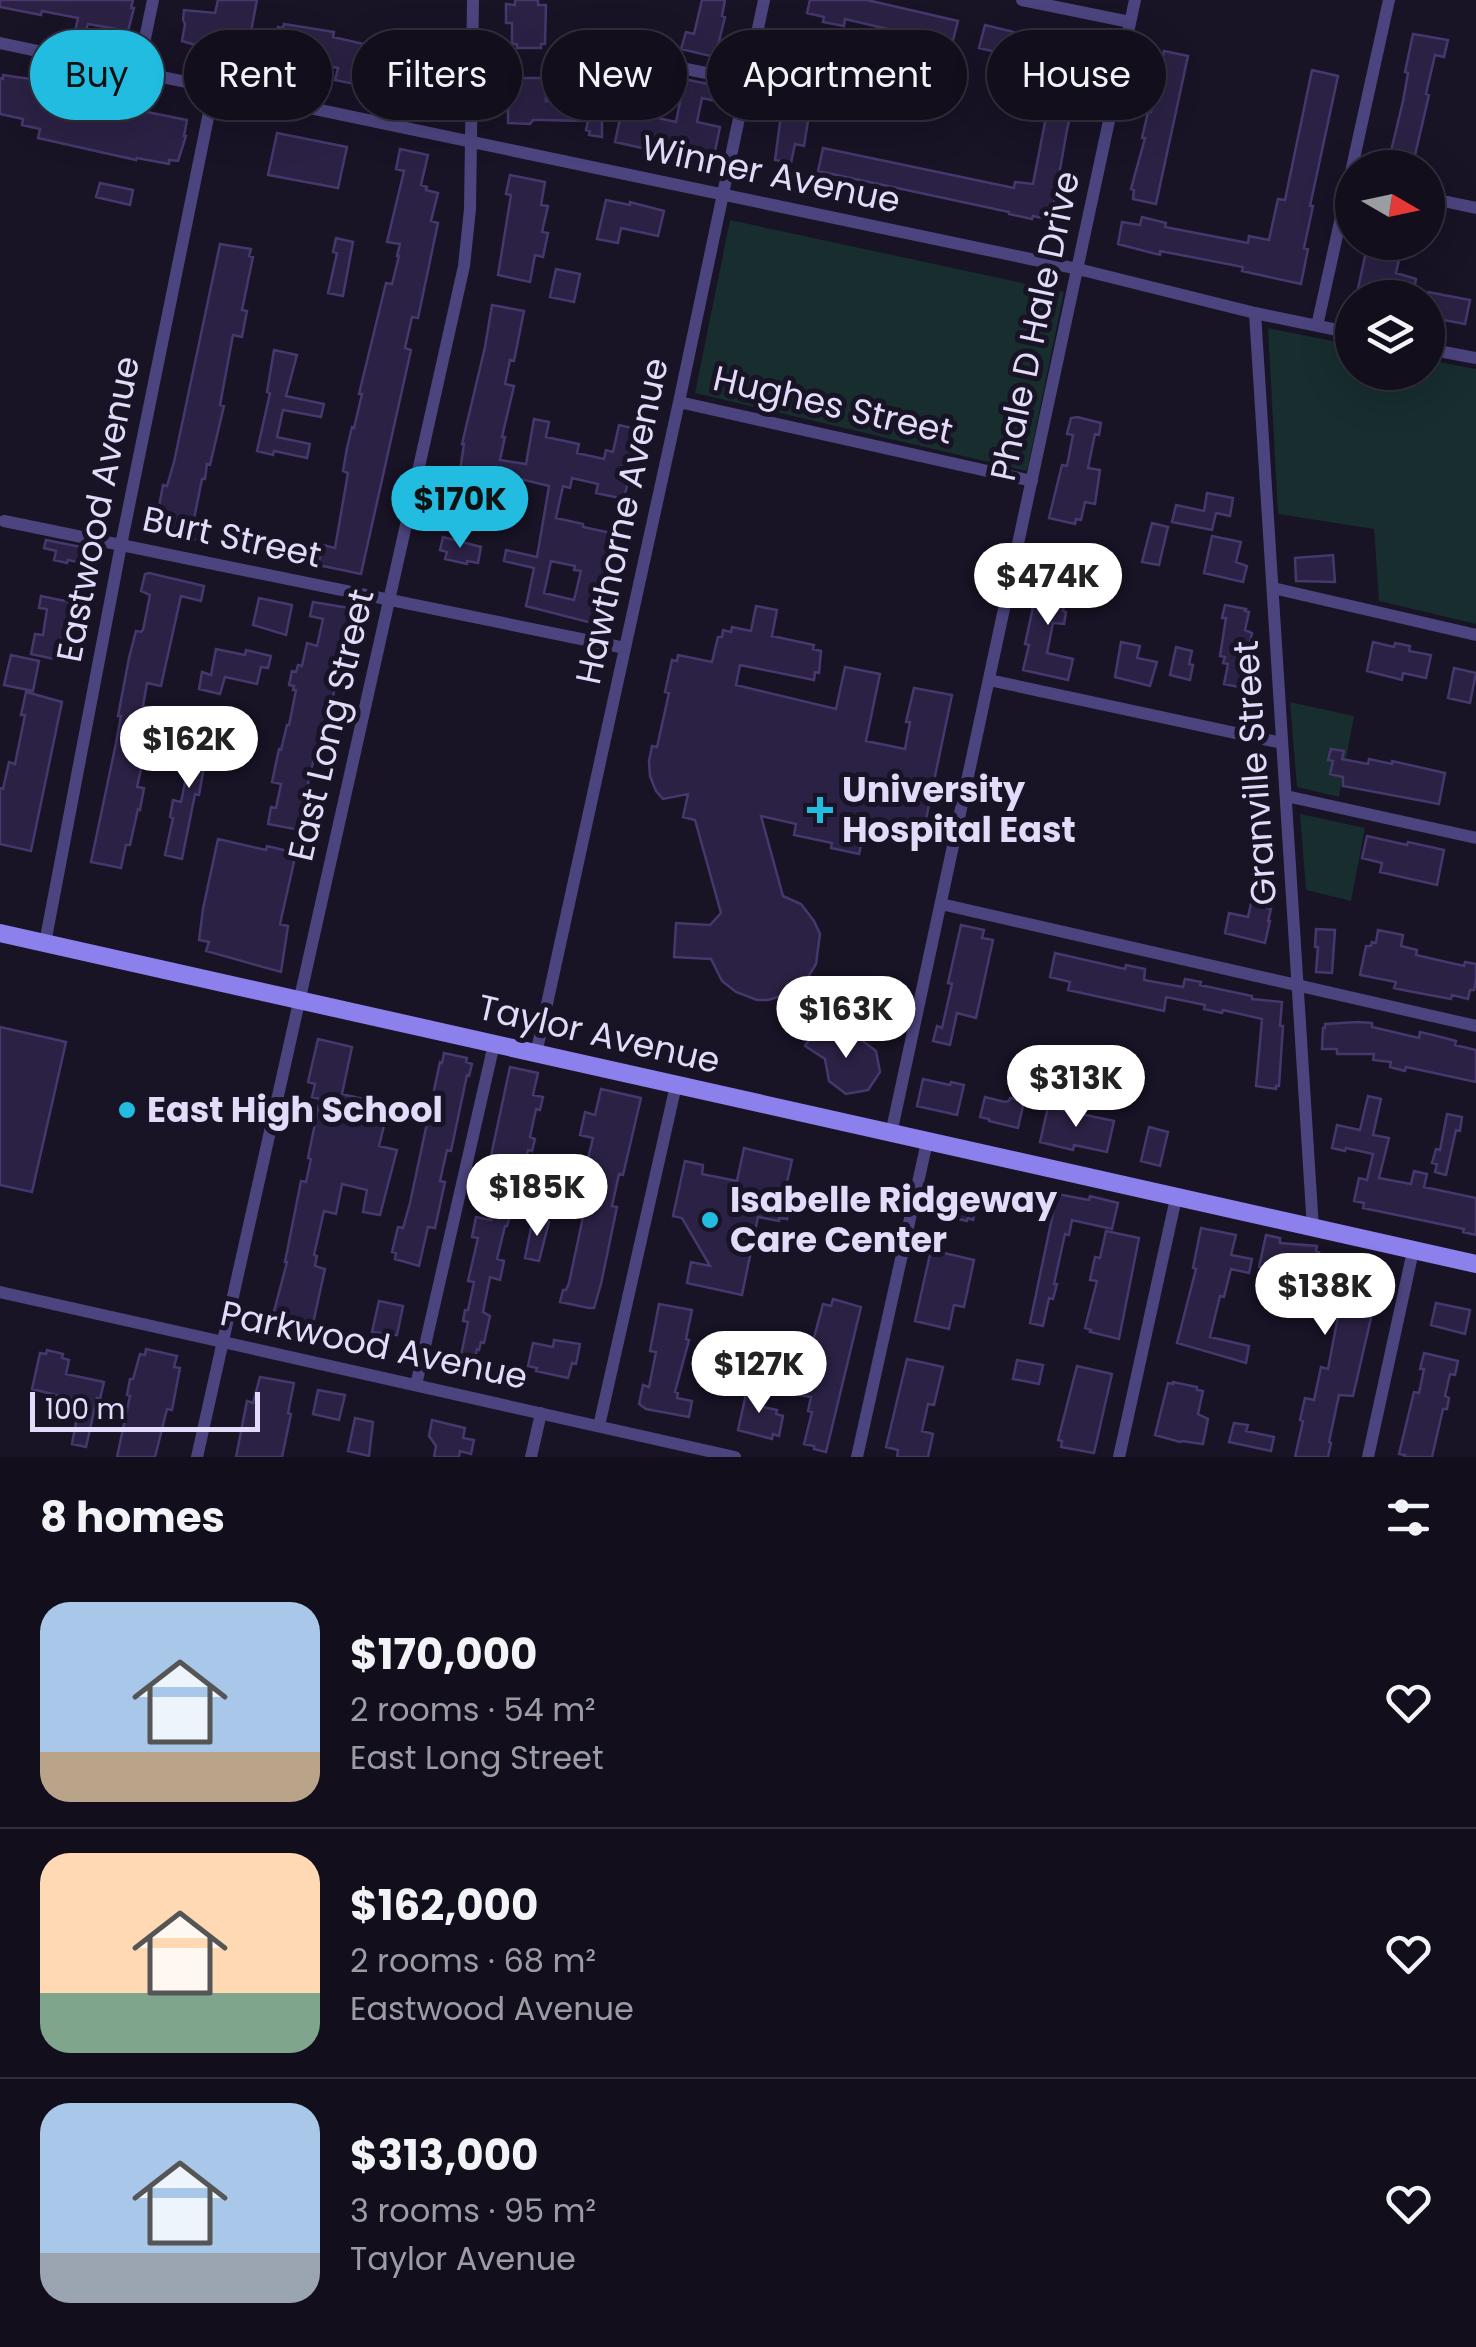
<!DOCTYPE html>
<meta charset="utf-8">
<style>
body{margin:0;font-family:Poppins,sans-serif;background:#1b1725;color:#f1f3f6;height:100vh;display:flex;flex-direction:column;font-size:38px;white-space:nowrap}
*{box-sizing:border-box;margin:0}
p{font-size:32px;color:#9c9ca3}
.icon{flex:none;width:55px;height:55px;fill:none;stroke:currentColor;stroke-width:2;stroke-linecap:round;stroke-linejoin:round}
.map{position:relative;height:1457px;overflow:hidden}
.sheet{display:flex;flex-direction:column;background:#120e1c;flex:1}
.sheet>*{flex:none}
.hud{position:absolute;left:30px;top:30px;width:1418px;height:90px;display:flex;gap:20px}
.needle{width:65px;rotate:99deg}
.controls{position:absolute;left:1335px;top:150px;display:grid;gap:20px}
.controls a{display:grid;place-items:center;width:110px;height:110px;border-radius:50%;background:#120e1c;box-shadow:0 10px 40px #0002,0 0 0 2px #312e3b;font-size:50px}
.scale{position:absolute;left:30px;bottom:25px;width:230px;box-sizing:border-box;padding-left:10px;border:5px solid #e2dcfa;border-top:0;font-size:28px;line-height:35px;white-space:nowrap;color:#e2dcfa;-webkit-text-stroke:8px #181325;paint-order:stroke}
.price{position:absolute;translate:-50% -85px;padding:0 22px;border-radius:35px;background:#fff;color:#222;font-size:32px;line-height:65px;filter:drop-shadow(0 2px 5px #0008)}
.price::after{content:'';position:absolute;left:50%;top:60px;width:30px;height:22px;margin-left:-15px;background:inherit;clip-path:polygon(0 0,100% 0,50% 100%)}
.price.on{background:#22bce0;color:#111}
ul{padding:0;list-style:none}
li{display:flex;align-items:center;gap:30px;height:250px;padding:0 40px}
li+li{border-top:2px solid #312e3b}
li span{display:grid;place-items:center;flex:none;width:280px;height:200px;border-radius:30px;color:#555}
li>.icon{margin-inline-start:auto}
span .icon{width:120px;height:120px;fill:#fffc;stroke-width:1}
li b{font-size:42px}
h2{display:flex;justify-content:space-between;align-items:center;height:120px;padding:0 40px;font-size:42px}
.pill{padding:0 35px;border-radius:45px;background:#120e1c;box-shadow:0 10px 40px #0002,0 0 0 2px #312e3b;font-size:35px;line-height:90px}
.pill.on{background:#22bce0;color:#111}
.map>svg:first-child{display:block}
.green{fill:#172d2e}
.building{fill:#2b2144;stroke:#46376c;stroke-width:2.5;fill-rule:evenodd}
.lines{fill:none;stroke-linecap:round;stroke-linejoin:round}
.street{stroke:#4c447e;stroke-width:12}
.secondary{stroke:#8c80ed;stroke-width:18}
.poi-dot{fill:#22bce0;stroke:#181325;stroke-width:4}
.labels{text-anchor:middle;stroke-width:10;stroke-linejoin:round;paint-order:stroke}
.street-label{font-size:35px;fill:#e2dcfa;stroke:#181325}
.poi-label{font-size:35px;font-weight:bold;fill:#e2dcfa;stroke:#181325;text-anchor:start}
</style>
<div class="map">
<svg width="1476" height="1457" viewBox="0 0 1476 1457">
<rect width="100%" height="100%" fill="#181325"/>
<!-- green -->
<path class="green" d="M730,220l334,72 -37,179 -332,-78z
M1268,328l84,17v27h76v-12l48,9v255l-97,-23 -5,-72 -96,-15z
M1290,702l64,14 -15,81 -42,-10z
M1300,814l65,14 -14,73 -45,-11z"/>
<!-- building -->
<path class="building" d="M0,0h133l-2,8h3l-6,23 -40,-7 -9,23 -7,-2 6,-27 -36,-7 -1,4 -41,-8z
M218,0h39l-8,42 -27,-5 -5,8 -11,3 -24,-7 3,-17 -2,-4 1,-10 31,3z
M515,0h23v5h8l-1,39h-4v4h-24v-4h-5v-21h-6v-19l9,1z
M702,0h23l-3,16 3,1 -10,40 -34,-8 5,-17 8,2z
M810,0h57l91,21 -6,23 -107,-25 -1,7 -21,-4 1,-5 -17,-4z
M284,24l50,8 -1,5 53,12 -1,2 25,5 1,-5 20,4 -1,4 21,4 -8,39 -108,-22 3,-12 -37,-8 -1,3 -34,-7 8,-9 4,-20 5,1z
M985,25l37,9 -5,23 -38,-9z
M1413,34l35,6 -4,17 -9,-2 -9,39 3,1 -17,73h-25l16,-67 5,-28 -3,-1z
M798,36l22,5 -10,47 -23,-5z
M1063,37l24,5 -4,19h3l-6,25h-3l-10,44 -16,90 -18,-4 -1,3 -23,-5v-2l-191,-41 5,-23 191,40 1,-6 18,2 20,-103 -6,-2 5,-25 7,2z
M1164,51l24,5 -32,148 -23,-5 1,-9 -3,-1 14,-51h-3l6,-26h3l6,-26 -3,-1 5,-26 3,1z
M1312,70l26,6 -28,130h3l-9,42 4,1 -7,35 -59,-13 1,-4 -83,-16v4l-42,-11 4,-22 18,3 2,-8 24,6 -1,4 83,16 1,-7 20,4 9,-41 7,1z
M3,75l41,6 103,24v7l40,8 -3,16h2l-8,25 -9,-1v4l-32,-6 -1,2 -98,-22 2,-9 -18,-4 1,-6 -23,-5v-36l3,1z
M669,76l54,11 -3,15 -18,-4 -5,24 23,5 -7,34 -48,-11 -22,-4 -1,2 -27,-6 8,-37 27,6 -1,5 27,6 6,-30 -15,-3z
M584,77l18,1v59l-13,-2 1,-4 -4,-1 2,-9 -47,-1h-8l-3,4 -22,-1v-45h38v23h38z
M781,115l27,6 -4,25 -9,-2 -4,19 -16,-3z
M277,133l70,14 -9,41 -70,-13z
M400,149l28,6 -7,30 6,2 -1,3 12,3 -7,28 7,2 -20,95 -6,-1 -7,31 6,2 -50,224 -43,-9 5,-20 12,3 13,-75 -5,-2 4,-23 5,-21 2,1 8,-34h-3l27,-111 6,1 7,-28h-2l3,-12 -13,-2 17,-71 -8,-2z
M510,175l35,7 -4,23 7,1 -6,26 6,1 -5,24 -8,-2 -5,27 -32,-7 13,-80 -5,-1z
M100,183l33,7 -3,15 -34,-8z
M606,200l24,5v-3l34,9 -6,25 -37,-8 -3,15 -21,-4z
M336,238l17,4 -10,54 -15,-3 9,-40 -4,-1z
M1368,242h35l-7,31 20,6 -3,19h-57z
M220,244l31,5 -2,7 4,1 -11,53 5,1 -5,26 -9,-2 -13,70 4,1 -14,59 -3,-1 -2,15h-3l-9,45 8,1 -3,15 -38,-9 2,-7 -6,-2 7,-37 4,1 7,-24z
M556,269l24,5 -6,28 -24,-5z
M1428,292l42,8 -5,24 -37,-7z
M492,305l32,6 -10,50 -4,-1 -5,24 9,2 -12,51h3l-5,23 26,4 8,-45 15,3 -3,15 33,7 -2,9 27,6 2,-9 7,2 6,-27 25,6 -4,15 -4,-1 -12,54 -28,-6 2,-9 -26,-6 -2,10 -7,-2 -7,32 27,6v3l33,7 -20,90 -70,-18 8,-38 -30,-7 2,-11 31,7 12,-71 -49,-12 -6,29 -11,-3 -1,4 -9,-1 -18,-5 6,-34 3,-20h-2l23,-97zM551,561l24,5 -1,4 7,1 -7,29 -30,-7z
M274,350l23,5 -11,41 38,8 -3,13 -38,-7 -6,27 33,7 -3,14 -33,-7 -1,4 -16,-4 13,-58 -3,-1z
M1077,417l24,6 -2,12 -4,-1 -7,34 12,2 -5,34 -10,-2 -4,18 -5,-1 -1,5 -26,-6 13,-53 5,1 6,-31 -6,-1 4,-16z
M1207,493l26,5 -3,18 -14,-3 -4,17 -40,-8 4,-17 28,6z
M1152,523l16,4 -9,38 -17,-3z
M1212,536l29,6 -5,20 11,4 -4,16 -39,-9z
M443,537l38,10 -3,16 -11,-2v3l-22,-5 2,-7 -7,-2z
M46,540l40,8 -3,15 -15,-3 -1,3 -13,-3 2,-9 -12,-3z
M1333,555l2,27 -39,-1 -1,-23z
M1046,565l19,4 -4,20 7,1 -5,21 3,1 -2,12 -11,-1 -6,30 26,6 -5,21 -45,-10 6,-25 -4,-1 7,-32 1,-7 5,1z
M149,573l55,13 -3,15 -20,-5 -20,90 -14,-3 -4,23 5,3 -3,17 9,2 -2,12 -4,-1 -11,48 7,1 -4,22 -2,-1 -8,36h-4l-5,23 -30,-6 25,-119 5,-27h-3l11,-58 7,-27 5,1 2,-2 7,-35 -9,-4 4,-17z
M41,596l34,7 -1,11h2l-8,48 -37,-8 4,-20 8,1 4,-26 -8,-1z
M259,598l33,7 -6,30 -33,-10z
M313,602l36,6 -3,9 5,1 -2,12 -2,-1 -20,97 -5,-1 -7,29 -14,59 2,1 -3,16 -32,-6 3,-17 5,1 5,-24 -9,-2 7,-33 2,1 6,-25h2l7,-35h-3l1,-4 -5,-1 3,-14 4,1 2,-7 4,1 5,-23 10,3 6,-27 -13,-3z
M1225,605l21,4 -1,2 4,1 -4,18 7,3 -4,19 4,3 -4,21h2l-2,13 -24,-5 4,-20 -5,-1 2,-6 -5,-1 6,-38h-4z
M756,606l21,4 -5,26 42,9 -1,4 8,2 -2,22 -4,-1 -1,8 -74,-15 -4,20 100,24 9,-42 35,7 -14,67 39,8 5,-27h-4l8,-34 38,7 -32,153 -56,-14 -5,20 -28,-6 1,-5 -38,-8 2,-11 -35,-8 22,80 18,8 13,17 6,13 -4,30 -11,18 -17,12 -20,6h-11l-21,-8 -14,-11 -11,-22 -37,-2 2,-34 34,2 11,-12 -26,-93 -12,-3 5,-23 -25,5 -7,-8 -6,-15 -1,-15 3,-15 5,1 12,-54 -4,-1 7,-32 5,1 1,-6 34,7 6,-25h4l1,-7 8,2 1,-5 19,4z
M1121,642l19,4 -3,12 20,4 -7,24 -35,-9z
M1373,642l21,5 1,-4 15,3 -1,5 22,4 -5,23 -23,-5 -1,7 -35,-9z
M1176,647l16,4 -3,13 4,1 -3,15 -20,-5z
M216,649l29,6 1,-5 25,6 -3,12 -7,-1 -4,17 -32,-7 -5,17 -21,-5 3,-17 9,3z
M11,655l28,6 -6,30 -29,-6z
M1454,668l22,5 -6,30 -22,-5z
M26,692l36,10 -31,149 -31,-7v-56l3,1 6,-27 6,2 10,-49h-4z
M198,719l14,3 -13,73 -4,-1 -13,65 -17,-4 8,-37 -3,-1 3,-17 8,2z
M1331,749l13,2 -2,8 26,5 1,-5 23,5v-3l53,12 -6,31 -96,-18v-9l-13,-3 3,-13 -5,-1z
M1367,836l40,9 1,-3 36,8 -7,35 -57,-13 2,-9 -20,-5z
M218,839l48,11 1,-4 29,7 -16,71 8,2 -7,46 -75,-21 3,-9 -10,-2 4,-31z
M1254,890l16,3 -3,15 4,1 -3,12h2l-5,22 -40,-10 4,-20 19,4z
M961,925l23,5 -2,8 11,2 -17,78 -19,-5 -7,32 -17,-4 4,-15 5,2 10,-44 -4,-1z
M1316,929l19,1 -3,43 -16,-1 2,-25h-3z
M1378,930l25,5 -2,11 16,4 -1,5 48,11 1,-4 11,2v16l-2,10h-4l-2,9 -16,-4 -1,4 -43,-8 -14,-3 2,-6 -36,-7 6,-29h5l1,-4 4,1z
M1055,953l70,16 1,-4 19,4 -1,11 39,7 2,-8 16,3 -1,3 52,11v3l30,3 -2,24h3l-4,60h-3v3l-20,-3 6,-67 -39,-9 -1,3 -18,-4 1,-4 -39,-8 -2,14 -96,-21 2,-8 -20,-5z
M1358,1022l14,1v4l47,11 1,-6 13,3 23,6 -1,4 21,5v32l-70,-15 -1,4 -15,-4 1,-5 -18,-2 1,-6h-37v-5h-15l1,-21h2v-4z
M818,1026l23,15 18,-3 17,13 4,21 -12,18 -22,4 -17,-13 -4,-22 -20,-13z
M0,1027l66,15 -34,150 -32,-7z
M318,1039l34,8 -10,47 47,11 -10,41 18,4 -17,65 -17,-3 4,-22 -25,-6 -6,30 -12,-3 -10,44 3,1 -2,10 10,3 -13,59 -7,-2v3l-33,-10 15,-57h-2l16,-81 5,1 5,-23 -3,-1 12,-59 -8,-2 3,-13 -7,-2z
M444,1053l23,5 -1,4 6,2 -3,12 -2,-1 -16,76 -4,-1 -7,31 5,1 -10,46 -7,-1 -9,39 -24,-7 1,-6 -4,-1 6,-25 5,1 7,-25 30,-141 2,1z
M510,1067l28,6 -5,22 10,2 -3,13 -4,-1 -6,28 5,2 -3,12 -4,-1 -5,18 -3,-1 -10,49 -3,10h-2l-8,33 7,2 -4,19 -10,-3 -7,35 7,4 -6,27 -3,-1 -2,8 -2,-1 -3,14 -14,-3 8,-38 -5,-1 2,-11h3l6,-28 -6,-1 10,-43 -6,-1 4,-20 15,3 -6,-18 4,-17 -4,-1z
M923,1079l27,6 1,-3 13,3 -7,30 -40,-9z
M601,1089l40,9 -18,77 -4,-1 -7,32 5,1 -16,77 -7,24h-5l-29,-6 3,-12h3l3,-7 14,-66 -26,-6 -1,5 -16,-4 4,-23 17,4 -1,6 23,5 5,-23 -5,-2 10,-41 -13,-3 5,-23 10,3z
M1368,1096l13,3 -8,36 16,3 -10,40 32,6 3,-13 13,3 -3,13 52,11v37l-13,-3 1,-3 -101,-21 1,-5 -10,-2 5,-23 8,2 6,-26 -27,-6 -1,3 -13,-3 5,-23 23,5z
M985,1097l20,5 4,-1 1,-3 14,3 -6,27 -29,-7v-2l-9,-2z
M1048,1107l66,14 -7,31 -33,-7 -1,5 -33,-8z
M1447,1114l15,3 -2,14 -4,-1 -10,45 -11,-3 2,-8 -5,-1 4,-14 4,1z
M1149,1127l19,5 -8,34 -19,-5z
M744,1148l48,12 -9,40 8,2 -4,17 -8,-1v3l-21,-4 -16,78 -55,-12 4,-21 19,4 -28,-48 -9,-2 12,-55 18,4 -1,9 35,7z
M1057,1194l32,6 1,-4 28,7 -6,26 -40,-9 -3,15 -4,-1 -11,50h3l-4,15 -4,-1 -6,28 -13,-3z
M945,1197l32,7 -4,16 -5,-2 -1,3 -27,-6z
M533,1218l16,4 -10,39 -14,-3z
M1201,1228l35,7 -5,20 21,4 -3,14 -18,-4 -7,28 -4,-1 -10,41 39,9 -3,17 -69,-20 19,-74 -3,-1z
M1106,1231l33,7 -20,101 -29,-7 1,-2 -6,-2 12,-47 -7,-1 5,-23 5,1z
M1266,1235l14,3v5l37,3 -1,5 3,1 -5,26 63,14 -24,104 -14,-1 -10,47 2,1 -3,14h-33l8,-36 -3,-1 5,-22 9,2 7,-33 7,2 12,-63 -34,-8v3l-15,-3 4,-23 -36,-8z
M931,1250l43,10 -10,47 -10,-2 -5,24 -34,-8z
M833,1299l28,8 -35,145 -12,-3v-3l-10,-2 8,-32 -4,-1 3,-14 -12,-2 6,-28 -8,-1 4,-19 10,2 12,-45 8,2z
M379,1301l24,5 -6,29 -25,-3z
M1436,1303l34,7 -5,24 -34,-9z
M659,1304l33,6 -6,29 3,1 -14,52 3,1 -1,5 15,3 -3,16 -43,-8 -7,-5 4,-19 6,2 7,-35 -6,-1z
M554,1340l26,4 -4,20 -4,-1 -4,15 -32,-7 1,-3 -9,-2 5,-23 20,4z
M146,1349l31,7 -3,11 6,1 -8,42 -5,-1 -12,48h-38l13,-61 -3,-1 3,-16h3l7,-25 5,1z
M47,1350l16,4 -1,4 7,2 -3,14 38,8 -4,17 -3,-1 -11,49 -14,-3 8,-43 -48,-12 8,-36 6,1z
M1424,1353l34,8 -3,14 -5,-1 -5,22 4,2 -2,11h-4l-11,48h-28l1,-2 -6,-1 15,-62 5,1 5,-24h-4z
M907,1359l36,8 -9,38 -6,-1 -6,27 11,3 -5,23h-31l1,-7 -12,-3z
M1017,1360l26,5 -4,19 -26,-5z
M1077,1366l35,8 -18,79 -33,-6 1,-6 -4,-1z
M260,1377l34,6 -6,30 3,1 -9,43h-46l11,-56 6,2z
M1173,1382l24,5v3l6,1 -5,23 10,5 -5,25 -21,-3 -2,1 -25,-7 13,-52 5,1z
M748,1385l14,3 -4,18 19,4 -1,4 7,2 -4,20 -6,-2 -1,5 -34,-9z
M318,1390l27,5 -6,25 -26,-6z
M355,1418l18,4 -4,34 -21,-5z
M432,1420l33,8 -2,10 11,2 -3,14 -11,-3 -1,6h-25l2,-11 -7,-10z
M1234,1423l14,2 -2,6 28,6 -3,14 -42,-9z"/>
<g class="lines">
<!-- street -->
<path class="street" d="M1022,0l108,22
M0,43l1078,226 177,44 97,20
M610,54l137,27
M138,72l15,-72
M1443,201l33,7
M1255,313l58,916
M1317,326l72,-326
M1428,349l48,9
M679,402l353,79
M4,521l621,127
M1273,588l203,47
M989,680l293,63
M1286,796l190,42
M941,904l535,122
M45,943l76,-398 93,-457
M536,1054l143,-652 85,-402
M891,1134l244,-1134
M0,1292l735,165
M416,1385l78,-341
M599,1426l77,-341
M197,1457l267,-1191 6,-57 3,-209
M531,1457l10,-44
M857,1457l70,-315
M1119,1457l57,-259
M1368,1457l45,-206"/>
<!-- secondary -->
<path class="secondary" d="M0,933l1476,331"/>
</g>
<!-- markers -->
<g class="poi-dot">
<path d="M815 795h10v10h10v10h-10v10h-10v-10h-10v-10h10z"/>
<circle cx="127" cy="1110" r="10"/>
<circle cx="710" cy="1220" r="10"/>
</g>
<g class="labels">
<!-- street labels -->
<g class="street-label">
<text transform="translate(771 174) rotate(12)" y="12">Winner Avenue</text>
<text transform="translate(1035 326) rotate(-78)" y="12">Phale D Hale Drive</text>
<text transform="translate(833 405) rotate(13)" y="12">Hughes Street</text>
<text transform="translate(98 509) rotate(-79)" y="12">Eastwood Avenue</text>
<text transform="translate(622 521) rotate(-78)" y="12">Hawthorne Avenue</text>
<text transform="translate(232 537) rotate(12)" y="12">Burt Street</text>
<text transform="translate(331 725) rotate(-77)" y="12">East Long Street</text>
<text transform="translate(1255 773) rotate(-94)" y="12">Granville Street</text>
<text transform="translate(599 1034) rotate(13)" y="12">Taylor Avenue</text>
<text transform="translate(374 1345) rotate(12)" y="12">Parkwood Avenue</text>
</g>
<!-- poi labels -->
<g class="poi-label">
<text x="842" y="802">University<tspan x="842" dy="40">Hospital East</tspan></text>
<text x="147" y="1122">East High School</text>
<text x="730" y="1212">Isabelle Ridgeway<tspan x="730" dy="40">Care Center</tspan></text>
</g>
</g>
</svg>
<div class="controls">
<a><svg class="needle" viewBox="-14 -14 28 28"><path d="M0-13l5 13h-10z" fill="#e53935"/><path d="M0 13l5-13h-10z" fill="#9c9ca3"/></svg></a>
<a><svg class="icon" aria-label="layers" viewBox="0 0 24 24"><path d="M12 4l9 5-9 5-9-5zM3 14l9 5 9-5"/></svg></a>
</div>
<div class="scale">100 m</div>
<b class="price on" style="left:460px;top:551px">$170K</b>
<b class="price" style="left:1048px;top:628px">$474K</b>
<b class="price" style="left:189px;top:791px">$162K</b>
<b class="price" style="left:846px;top:1061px">$163K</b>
<b class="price" style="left:1076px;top:1130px">$313K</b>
<b class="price" style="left:537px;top:1239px">$185K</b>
<b class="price" style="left:1325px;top:1338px">$138K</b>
<b class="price" style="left:759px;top:1416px">$127K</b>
<div class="hud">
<a class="pill on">Buy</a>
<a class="pill">Rent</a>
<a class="pill">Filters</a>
<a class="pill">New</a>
<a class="pill">Apartment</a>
<a class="pill">House</a>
</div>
</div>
<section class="sheet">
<h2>8 homes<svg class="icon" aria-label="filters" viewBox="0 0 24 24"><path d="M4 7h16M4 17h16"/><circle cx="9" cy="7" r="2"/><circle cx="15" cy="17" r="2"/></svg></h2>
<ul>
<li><span style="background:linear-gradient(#a9c7e8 75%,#b9a48a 0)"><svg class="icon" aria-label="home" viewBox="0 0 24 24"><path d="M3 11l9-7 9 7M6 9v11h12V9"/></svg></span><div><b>$170,000</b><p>2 rooms · 54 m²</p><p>East Long Street</p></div><svg class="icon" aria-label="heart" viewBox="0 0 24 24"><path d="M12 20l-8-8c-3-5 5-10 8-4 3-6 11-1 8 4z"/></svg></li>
<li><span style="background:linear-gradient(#ffd9b3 70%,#7fa58c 0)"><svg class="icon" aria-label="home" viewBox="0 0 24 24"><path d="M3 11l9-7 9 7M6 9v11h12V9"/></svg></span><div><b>$162,000</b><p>2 rooms · 68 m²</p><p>Eastwood Avenue</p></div><svg class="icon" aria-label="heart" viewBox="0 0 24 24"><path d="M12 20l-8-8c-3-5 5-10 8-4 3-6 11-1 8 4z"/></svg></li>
<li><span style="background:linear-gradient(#a9c7e8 75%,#9aa5b1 0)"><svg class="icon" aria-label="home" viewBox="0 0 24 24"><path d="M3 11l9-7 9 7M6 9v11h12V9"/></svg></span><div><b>$313,000</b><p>3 rooms · 95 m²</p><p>Taylor Avenue</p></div><svg class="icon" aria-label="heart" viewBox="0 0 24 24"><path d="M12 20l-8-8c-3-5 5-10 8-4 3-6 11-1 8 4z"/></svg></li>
</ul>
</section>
